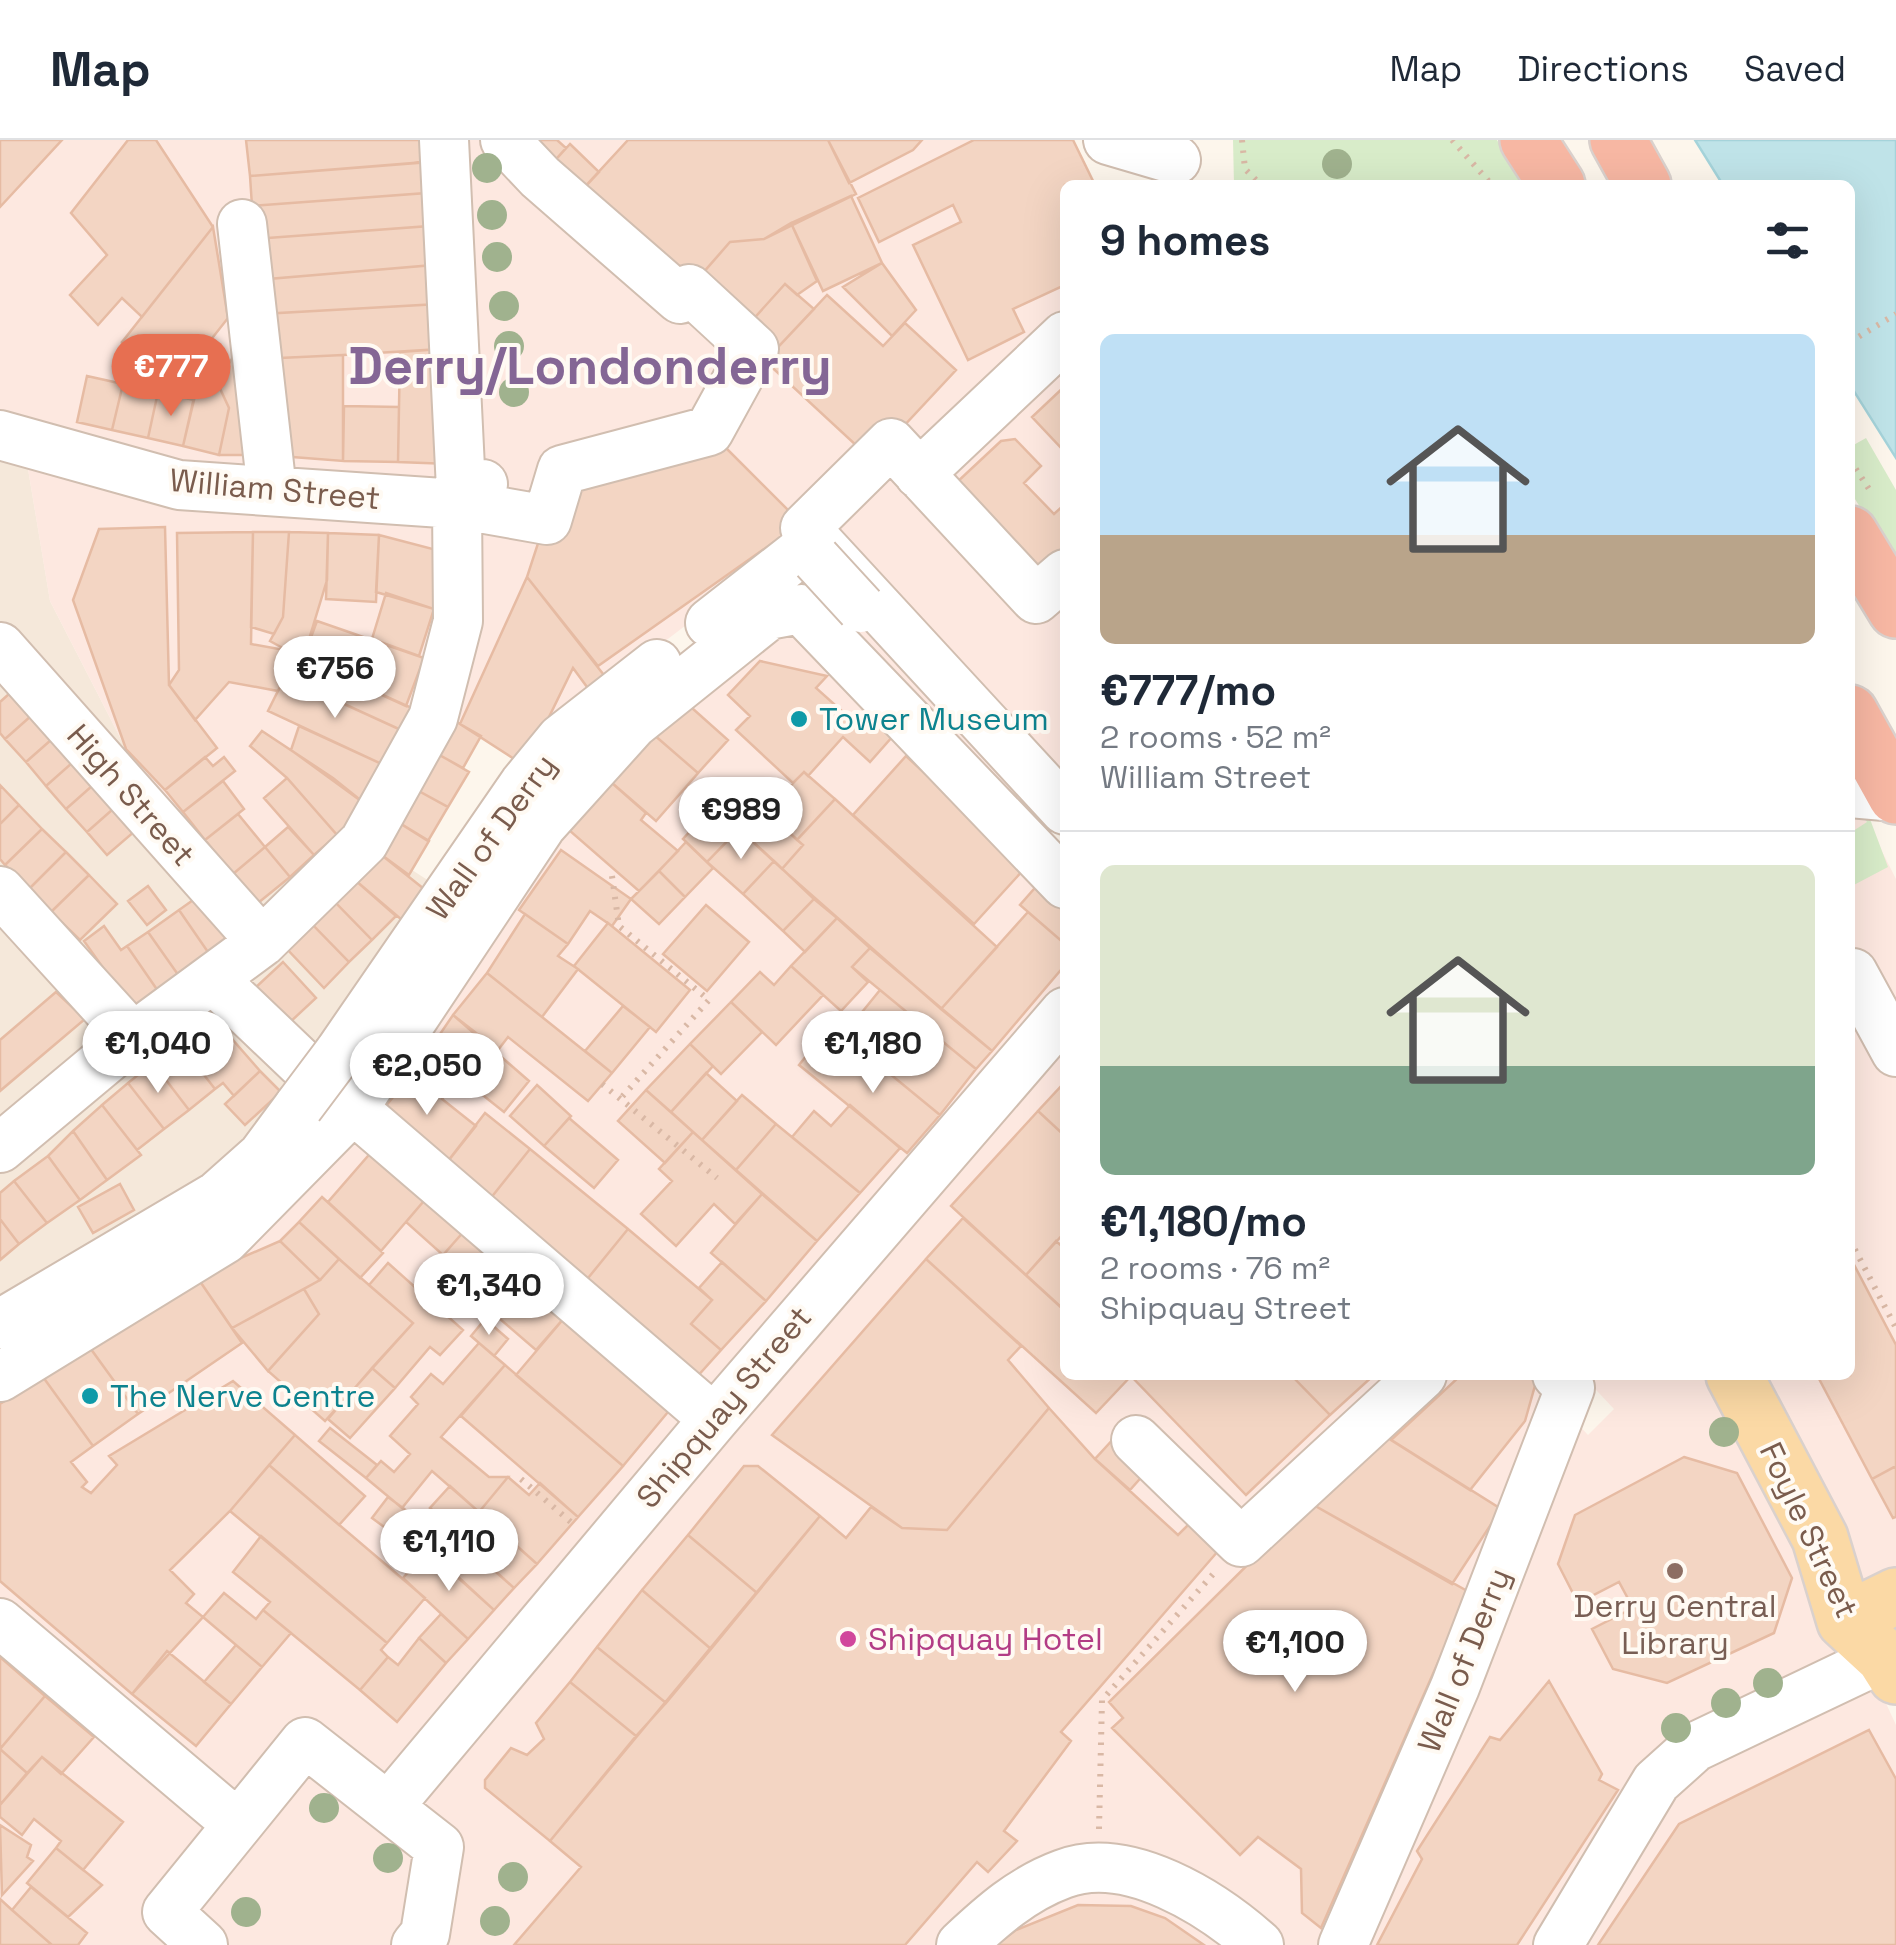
<!DOCTYPE html>
<meta charset="utf-8">
<style>
body{margin:0;font-family:"Space Grotesk",sans-serif;background:#f2f2f3;color:#1f2937;height:100vh;display:flex;flex-direction:column;font-size:38px;white-space:nowrap}
*{box-sizing:border-box;margin:0}
p{font-size:32px;color:#747a83}
.icon{flex:none;width:55px;height:55px;fill:none;stroke:currentColor;stroke-width:2;stroke-linecap:round;stroke-linejoin:round}
.map{position:relative;flex:1;overflow:hidden}
.panel{position:absolute;left:1060px;top:40px;width:795px;height:1200px;display:flex;flex-direction:column;background:#fff;border-radius:15px;box-shadow:0 10px 40px #0002}
.panel>*{flex:none}
.price{position:absolute;translate:-50% -85px;padding:0 22px;border-radius:35px;background:#fff;color:#222;font-size:32px;line-height:65px;filter:drop-shadow(0 2px 5px #0008)}
.price::after{content:'';position:absolute;left:50%;top:60px;width:30px;height:22px;margin-left:-15px;background:inherit;clip-path:polygon(0 0,100% 0,50% 100%)}
.price.on{background:#e76f51;color:#fff}
ul{padding:0;list-style:none}
li{display:grid;align-content:center;gap:20px;height:530px;padding:0 40px}
li+li{border-top:2px solid #e0e1e3}
li span{display:grid;place-items:center;height:310px;border-radius:15px;color:#555}
li>.icon{margin-inline-start:auto}
span .icon{width:180px;height:180px;fill:#fffc;stroke-width:1}
li b{font-size:42px}
h2{display:flex;justify-content:space-between;align-items:center;height:120px;padding:0 40px;font-size:42px}
header{display:flex;align-items:center;gap:60px;box-sizing:border-box;height:140px;padding:0 50px;background:#fff;border-bottom:2px solid #e0e1e3}
header strong{font-size:48px}
nav{display:flex;gap:55px;margin-inline-start:auto;font-size:35px}
.map>svg:first-child{display:block}
.residential{fill:#f5e8da}
.commercial{fill:#fde8e0}
.green{fill:#d8ecc9}
.water{fill:#bfe3e8;stroke:#a5d3da;stroke-width:2.5}
.building{fill:#f3d5c3;stroke:#e6bba3;stroke-width:2.5}
.lines{fill:none;stroke-linecap:round;stroke-linejoin:round}
.minor-casing{stroke:#d1beb0;stroke-width:52}
.major-casing{stroke:#dad1cd;stroke-width:60}
.highway-casing{stroke:#dad1cd;stroke-width:60}
.path{stroke:#d9b8a5;stroke-width:6;stroke-dasharray:2.5 8;stroke-linecap:butt}
.minor{stroke:#fff;stroke-width:48}
.major{stroke:#fbd9a5;stroke-width:55}
.highway{stroke:#f7b7a3;stroke-width:55}
.minor-bridge-casing{stroke:#d1beb0;stroke-width:52;stroke-linecap:butt}
.minor-bridge{stroke:#fff;stroke-width:48}
.tree{fill:#a0b28e}
.culture-dot{fill:#0f9aa8;stroke:#fffaf3;stroke-width:4}
.education-dot{fill:#8d6e63;stroke:#fffaf3;stroke-width:4}
.hotel-dot{fill:#d1479c;stroke:#fffaf3;stroke-width:4}
.labels{text-anchor:middle;stroke-width:8;stroke-linejoin:round;paint-order:stroke}
.street-label{font-size:32px;fill:#7a5c4d;stroke:#fffaf3}
.culture-label{font-size:32px;fill:#0d838f;stroke:#fffaf3;text-anchor:start}
.education-label{font-size:32px;fill:#785e54;stroke:#fffaf3}
.hotel-label{font-size:32px;fill:#b23c85;stroke:#fffaf3;text-anchor:start}
.town-label{font-size:52px;font-weight:bold;fill:#846695;stroke:#fffaf3}
</style>
<header>
<strong>Map</strong>
<nav><a>Map</a><a>Directions</a><a>Saved</a></nav>
</header>
<div class="map">
<svg width="1896" height="1805" viewBox="0 0 1896 1805">
<rect width="100%" height="100%" fill="#fdf6ec"/>
<!-- residential -->
<path class="residential" d="M0,299l27,24 23,138 76,148 133,154 78,-68 42,18 27,22 6,-5 28,18 -214,287 -226,124z"/>
<!-- commercial -->
<path class="commercial" d="M0,0h1073l22,45h-30v625l-258,-277 -256,195 -62,12 -77,-31 -44,97 -110,97 -132,-154 -76,-148 -23,-138 -27,-30z
M806,426l259,281v528h467l56,60 26,-26 -32,-34h268v-573l17,20 29,57v793l-31,-14 31,67v220h-1896v-586l358,-296z"/>
<!-- green -->
<path class="green" d="M1233,0h264l25,45h-288z
M1866,298l30,52v75l-46,-74v-44z
M1850,626l38,101 -38,20v-23l5,-4 -5,-27 17,-11 -17,-20z"/>
<!-- water -->
<path class="water" d="M1695,0h201v318l-46,-73v-200h-127z"/>
<!-- building -->
<path class="building" d="M0,0h62l-62,67z
M128,0h28l57,87 -71,90 -20,-19 -24,27 -28,-30 37,-40 -36,-42z
M246,0h181l2,22 -179,14z
M520,0h37l9,8 -26,29z
M628,0h200l28,54 -92,45 -34,3 -50,57 -110,-96z
M828,0h94l-9,10 -64,33z
M974,0h99l22,45h-30v100l-52,24 11,23 -56,28 -55,-115 48,-23 -8,-17 -74,37 -21,-44z
M570,4l29,28 -29,31 -30,-26z
M424,22l2,31 -174,13 -2,-30z
M426,53l3,33 -175,13 -2,-33z
M851,56l31,67 -59,28 -32,-68z
M791,83l26,58 -20,14 -12,-11 -46,51 -50,-46 41,-47 34,-3z
M429,86l4,39 -176,15 -3,-41z
M213,87l15,91 -52,66 -54,-42z
M882,123l34,47 -24,26 -49,-49z
M433,125l5,39 -176,10 -5,-34z
M785,144l29,25 -49,52 -26,-26z
M827,155l56,51 22,-23 51,47 -84,90 -107,-99z
M438,164l3,45 -98,6 -63,3 -18,-44z
M240,206l20,109h-41l10,-47 -12,-26z
M441,209l9,115 -52,-2 2,-110z
M343,215v106l-63,-5v-98z
M200,231l17,11 12,26 -10,47 -36,-9z
M87,236l36,8 -11,46 -35,-8z
M123,244l35,8 -10,46 -36,-8z
M1065,246v66l-33,-35z
M158,252l36,8 -11,46 -35,-8z
M344,266l55,1 -1,55 -55,-1z
M709,291l92,92 -203,143 -71,-89 35,-107z
M1015,299l26,27 -17,17 30,31 11,-10v70l-29,25 -96,-101 61,-57z
M165,387l4,158 48,63 -52,42 -39,-41 -53,-149 26,-71z
M253,392l-2,112 39,7 -5,26 -7,14 -49,-9 -34,38 -26,-35 10,-15 -2,-137z
M253,392h36l-6,85 -9,17 -23,-7z
M289,392l39,1 -1,47 -24,79 -33,-18 13,-24z
M328,393l51,2 -3,67 -50,-3z
M379,395l73,19 -18,55 -58,-17z
M527,437l80,102 -17,12 -17,-23 -48,98 -65,-42z
M386,453l48,16 -15,47 -47,-17z
M317,481l107,37 -18,48 -103,-47z
M294,515l118,53 -11,22 -116,-53z
M760,521l67,15 -11,12 38,34 11,-10 27,25 -22,25 -27,-25 -35,39 -4,-4 -11,11 -57,-53 14,-14 -22,-21z
M285,537l116,53 -15,36 -118,-55z
M19,545l21,23 -35,31 -5,-6v-31z
M683,560l45,40 -30,33 -45,-39z
M40,568l20,24 -34,30 -21,-23z
M453,580l28,16 -18,32 -29,-16z
M299,586l87,40 -18,40 -77,-56z
M262,591l71,47 35,28 -31,29 -50,-57 -37,-32z
M60,592l21,23 -35,31 -20,-24z
M653,594l45,39 -42,48 -52,-45z
M438,614l31,18 -21,35 -31,-17z
M81,615l20,23 -35,31 -20,-23z
M906,616l120,111 -52,57 -121,-109z
M205,617l8,9 11,-9 11,14 -52,41 -18,-22z
M804,632l31,27 -38,41 -31,-29z
M604,636l42,37 -5,7 37,31 -39,40 -77,-67z
M101,638l20,24 -34,30 -21,-23z
M287,638l50,57 -23,20 -50,-57z
M223,641l21,28 -39,31 -22,-28z
M0,645l19,20 -19,19z
M417,650l31,17 -20,34 -30,-19z
M835,659l162,148 -56,62 -159,-140 21,-24 -6,-5z
M121,662l21,23 -35,30 -20,-23z
M19,665l23,24 -37,36 -5,-6v-35z
M714,665l25,24 -32,33 -24,-23z
M764,669l39,36 -21,24 -39,-36z
M238,674l27,33 -32,27 -28,-34z
M398,682l31,19 -20,34 -30,-22z
M288,687l26,28 -24,22 -25,-30z
M42,689l24,23 -37,37 -24,-24z
M739,689l35,32 -31,33 -36,-32z
M686,702l27,26 -28,29 -26,-26z
M265,707l25,30 -32,26 -25,-29z
M561,710l70,49 -19,27 -22,-15 -22,33 -49,-34z
M66,712l23,23 -38,37 -22,-23z
M379,713l45,36 -12,15 9,7 -12,15 -54,-46z
M774,721l40,38 -31,32 -40,-37z
M659,731l26,26 -26,27 -28,-25z
M89,735l28,29 -37,36 -29,-28z
M355,740l41,36 -24,24 -38,-39z
M1041,741l24,21v42l-45,-39z
M148,746l18,24 -19,15 -19,-24z
M203,753l32,45 -25,17 -31,-45z
M814,759l23,19 -32,34 -22,-21z
M334,761l38,39 -23,22 -38,-39z
M706,765l43,37 -42,49 -44,-37z
M179,770l31,45 -31,21 -31,-44z
M1028,772l37,32v21l-73,86 -51,-42z
M525,774l43,30 -10,12 20,13 -36,48 -55,-44z
M837,778l33,30 -18,19 16,15 -27,29 -50,-45z
M311,783l38,39 -25,26 -38,-40z
M608,783l82,67 -34,42 -82,-66z
M104,786l17,24 6,-4 31,45 -25,19 -49,-69z
M148,792l31,44 -21,15 -31,-45z
M870,808l122,103 -16,18 -124,-102z
M283,822l33,36 -28,26 -33,-36z
M791,826l32,29 -47,50 -45,-43 29,-30 14,13z
M487,833l125,100 -24,28 -80,-64 -10,13 -45,-35z
M880,850l96,79 -36,46 -73,-60 15,-18 -24,-20z
M56,852l29,27 -85,72v-51z
M731,862l31,30 -41,42 -31,-30z
M623,866l27,21 -38,46 -27,-22z
M453,875l76,66 -25,31 -44,-35 -11,12 -30,-24z
M204,883h14l42,48 -26,25 -11,-13 -8,6 -36,-46z
M818,901l36,30 13,-16 73,60 -33,38 -108,-88z
M179,903l36,46 -26,21 -36,-47z
M690,904l23,22 -42,46 -25,-22z
M153,923l36,47 -25,19 -36,-46z
M419,925l30,24 -7,10 34,27 -35,44 -64,-53z
M260,931l21,21 -36,33 -20,-21z
M706,933l31,28 -35,39 -31,-28z
M1065,942v54l-27,-25z
M128,943l36,46 -27,21 -35,-45z
M537,945l34,31 -27,30 -34,-30z
M646,950l47,42 -28,31 -47,-42z
M742,955l34,29 -40,46 -34,-30z
M102,965l39,50 -34,25 -34,-49z
M850,965l50,43 -40,45 -68,-56 22,-26 17,15z
M1038,971l27,25v96l-39,43 -75,-69z
M485,973l45,36 -44,55 -45,-34z
M569,978l49,42 -24,28 -50,-42z
M776,984l84,69 -43,48 -81,-71z
M73,991l34,49 -27,20 -32,-44z
M693,992l69,62 -27,30 -21,-20 -38,42 -35,-32 31,-33 -13,-12z
M381,1001l54,47 -54,63 -53,-49z
M530,1009l98,80 -44,54 -98,-79z
M48,1016l32,44 -33,23 -33,-42z
M14,1041l33,42 -28,21 -19,-25v-26z
M120,1044l14,26 -41,23 -15,-26z
M435,1048l38,33 -30,34 -37,-33z
M762,1054l55,47 -51,60 -55,-48z
M322,1057l61,56 -23,25 -61,-56z
M963,1078l102,93v64l66,1 -35,37 -170,-154z
M0,1079l19,25 -19,16z
M473,1081l41,38 -30,32 -15,-14 -7,8 -25,-23z
M299,1082l40,37 -19,21 -40,-39z
M628,1089l84,71 -21,24 30,26 -26,29 -111,-96z
M280,1101l40,39 -88,48 -35,-51z
M1056,1101l9,8v53l-4,5 -35,-32z
M1850,1117l46,88v121l-24,13 -55,-104h33z
M339,1119l74,64 -88,98 -57,-50 51,-57 -15,-25 16,-9z
M514,1119l57,51 -35,40 -58,-50z
M926,1119l95,87 -13,14 41,48 -102,122 -45,-2 -130,-93z
M722,1122l44,39 -45,49 -30,-26 21,-24 -13,-12z
M388,1123l75,67 -23,25 -10,-8 -35,41 -23,-20 41,-45 -44,-38z
M434,1125l34,30 -19,22 -34,-30z
M197,1137l45,66 -104,71 -50,-69z
M304,1149l15,25 -51,57 -36,-43z
M571,1170l107,90 -55,66 -107,-91z
M485,1179l23,20 -14,17 -23,-20z
M479,1203l26,22 -64,72 48,40h19l-29,35 -47,-41 -30,37 -36,-30 15,-17 13,11 16,-18 -20,-18 28,-32 -7,-7 20,-23 12,10z
M88,1205l50,69 -45,32 -50,-69z
M505,1225l118,101 -45,51 -117,-101z
M372,1228l23,20 -45,50 -22,-19z
M1291,1235h83l-44,40z
M1291,1235l39,40 -84,80 -116,-120z
M1461,1235h69l6,7 -11,39 -55,69 -79,-50z
M43,1237l50,69 -22,16 16,20 -5,5 9,6 26,-28 -8,-9 124,-75 62,54 -65,76 -60,59 24,24 -8,9 17,14 -71,77 -132,-113v-177z
M1049,1268l46,51 83,76 11,-11 30,26 -158,182 10,9 -67,90 13,10 -29,31 -11,-10 -72,83h-391l67,-78 -31,-26 270,-325 26,22 25,-31 31,21 45,2z
M330,1288l47,37 -11,13 -47,-37z
M1374,1289l127,80 -49,75 -142,-81z
M295,1295l70,61 -26,29 -70,-60z
M1117,1295l35,30 -22,25 -35,-31z
M1684,1317l53,16 55,105 -18,55 -107,50 -54,-14 -21,-40 41,-21 -14,-26 -41,21 -20,-39 17,-49z
M269,1325l156,133 -38,45 -157,-132z
M744,1326h14l62,50 -63,77 -69,-58z
M1896,1326v51l-3,1 -21,-39z
M508,1337l21,18 11,-12 38,34 -41,47 -58,-52z
M450,1346l29,26 -20,21 -29,-25z
M388,1357l23,17 -16,21 -23,-17z
M1310,1363l159,89 -148,336 -19,-15 -1,-44 -43,-32 -18,18 -128,-127 11,-10 -14,-16z
M493,1385l44,39 -23,24 -43,-38z
M688,1395l69,58 -46,56 -69,-59z
M261,1396l126,107 -6,7 7,7 -28,33 -97,-80 7,-8 -37,-30z
M458,1397l56,51 -20,22 -57,-51z
M429,1410l65,60 -26,29 -65,-61z
M642,1450l69,59 -45,54 -69,-56z
M224,1453l32,26 7,-9 28,23 -29,34 -59,-50z
M441,1474l27,25 -22,24 -27,-25z
M419,1498l27,25 -49,59 -37,-32 28,-33 10,8z
M236,1505l26,22 -31,37 -27,-22z
M597,1507l69,56 -30,33 -66,-54z
M167,1511l64,53 -35,42 -64,-52z
M0,1517l45,39 -45,53z
M1549,1541l53,93 -3,6 19,10 -101,155h-140l45,-86 -5,-8 73,-114 10,3z
M570,1542l66,54 -86,105 -65,-53v-8l26,-32 16,7 17,-16 -8,-16z
M45,1556l49,41 -33,37 -19,-17 -15,16 -27,-24z
M1869,1590l27,49v166h-298l81,-121z
M0,1609l27,24 -27,32z
M42,1617l81,65 -40,48 -27,-22 5,-7 -27,-22 -12,16 -22,-18v-12z
M0,1685l31,20 -4,12 6,4 -31,34z
M56,1708l46,37 -34,32 -41,-34z
M31,1747l56,46 -9,12h-26l-40,-35z
M0,1759l12,11 40,35h-52z
M1078,1765l53,1 34,12 39,27h-208l20,-15z"/>
<g class="lines">
<defs>
<path id="minor" d="M444,0l17,349 -4,15 90,16 15,-50 147,-39 45,-82 -65,-60 -9,10 -140,-122 -35,-37
M1108,0l68,20
M242,84l30,267
M0,295l179,50 278,19 26,-20
M919,334l146,-138
M1065,434l-29,25 -145,-156 -86,85 260,282
M710,483l96,-75 10,11
M0,507l262,295
M1850,653l46,4
M0,751l133,146
M1853,833l43,79
M214,840l87,83
M338,914l186,-270 37,-45 96,-75
M337,955l377,324
M0,1008l133,-111 129,-95 102,-100 69,-124 25,-97 -1,-117
M0,1184l217,-128 45,-40 37,-50
M0,1237l225,-138 128,-130 189,-284 91,-101 136,-109 32,-6 264,275
M1136,1300l105,102 181,-167
M0,1483l236,200
M389,1666l325,-387 351,-407
M203,1805l-36,-33 138,-170 134,105 -14,87 -9,11
M961,1805c31,-29 61,-56 102,-71 65,-25 150,30 196,71
M1343,1805l112,-258 115,-299 -13,-13
M1558,1805l98,-163 39,-35 189,-90"/>
<path id="major" d="M1734,1235l86,163 25,83 39,36 12,19
M1845,1481l51,-25"/>
<path id="highway" d="M1528,0l29,45
M1618,0l25,45
M1850,394l46,76
M1850,573l46,83"/>
</defs>
<!-- minor casing -->
<use href="#minor" class="minor-casing"/>
<!-- major casing -->
<use href="#major" class="major-casing"/>
<!-- highway casing -->
<use href="#highway" class="highway-casing"/>
<!-- path -->
<path class="path" d="M1242,0l3,29 16,16
M1452,0l40,45
M1850,202l46,-28
M1850,320l21,32
M612,736l7,50 90,74 -89,99
M602,944l115,94
M1850,1100l46,88
M521,1339l51,44
M1099,1689l3,-129 112,-127"/>
<!-- minor -->
<use href="#minor" class="minor"/>
<!-- major -->
<use href="#major" class="major"/>
<!-- highway -->
<use href="#highway" class="highway"/>
<defs>
<path id="minor-bridge" d="M816,419l45,49
M299,966l39,-52"/>
</defs>
<!-- minor-bridge casing -->
<use href="#minor-bridge" class="minor-bridge-casing"/>
<!-- minor-bridge -->
<use href="#minor-bridge" class="minor-bridge"/>
</g>
<!-- trees -->
<g class="tree">
<circle cx="1337" cy="24" r="15"/>
<circle cx="487" cy="28" r="15"/>
<circle cx="492" cy="75" r="15"/>
<circle cx="497" cy="117" r="15"/>
<circle cx="504" cy="166" r="15"/>
<circle cx="509" cy="206" r="15"/>
<circle cx="514" cy="252" r="15"/>
<circle cx="1724" cy="1292" r="15"/>
<circle cx="1768" cy="1543" r="15"/>
<circle cx="1726" cy="1563" r="15"/>
<circle cx="1676" cy="1588" r="15"/>
<circle cx="324" cy="1668" r="15"/>
<circle cx="388" cy="1718" r="15"/>
<circle cx="513" cy="1737" r="15"/>
<circle cx="246" cy="1772" r="15"/>
<circle cx="495" cy="1781" r="15"/>
</g>
<!-- markers -->
<g class="culture-dot">
<circle cx="799" cy="579" r="10"/>
<circle cx="90" cy="1256" r="10"/>
</g>
<circle class="education-dot" cx="1675" cy="1431" r="10"/>
<circle class="hotel-dot" cx="848" cy="1499" r="10"/>
<g class="labels">
<!-- street labels -->
<g class="street-label">
<text transform="translate(275 349) rotate(5)" y="11">William Street</text>
<text transform="translate(131 655) rotate(49)" y="11">High Street</text>
<text transform="translate(491 697) rotate(-54)" y="11">Wall of Derry</text>
<text transform="translate(724 1267) rotate(-50)" y="11">Shipquay Street</text>
<text transform="translate(1809 1390) rotate(65)" y="11">Foyle Street</text>
<text transform="translate(1464 1520) rotate(-68)" y="11">Wall of Derry</text>
</g>
<!-- culture labels -->
<g class="culture-label">
<text x="819" y="590">Tower Museum</text>
<text x="110" y="1267">The Nerve Centre</text>
</g>
<!-- education labels -->
<g class="education-label">
<text x="1675" y="1477">Derry Central<tspan x="1675" dy="37">Library</tspan></text>
</g>
<!-- hotel labels -->
<g class="hotel-label">
<text x="868" y="1510">Shipquay Hotel</text>
</g>
<!-- town labels -->
<g class="town-label">
<text x="590" y="244">Derry/Londonderry</text>
</g>
</g>
</svg>
<b class="price on" style="left:171px;top:279px">€777</b>
<b class="price" style="left:335px;top:581px">€756</b>
<b class="price" style="left:741px;top:722px">€989</b>
<b class="price" style="left:158px;top:956px">€1,040</b>
<b class="price" style="left:873px;top:956px">€1,180</b>
<b class="price" style="left:427px;top:978px">€2,050</b>
<b class="price" style="left:489px;top:1198px">€1,340</b>
<b class="price" style="left:449px;top:1454px">€1,110</b>
<b class="price" style="left:1295px;top:1555px">€1,100</b>
<section class="panel">
<h2>9 homes<svg class="icon" aria-label="filters" viewBox="0 0 24 24"><path d="M4 7h16M4 17h16"/><circle cx="9" cy="7" r="2"/><circle cx="15" cy="17" r="2"/></svg></h2>
<ul>
<li><span style="background:linear-gradient(#bfe0f5 65%,#b9a48a 0)"><svg class="icon" aria-label="home" viewBox="0 0 24 24"><path d="M3 11l9-7 9 7M6 9v11h12V9"/></svg></span><div><b>€777/mo</b><p>2 rooms · 52 m²</p><p>William Street</p></div></li>
<li><span style="background:linear-gradient(#dfe7d0 65%,#7fa58c 0)"><svg class="icon" aria-label="home" viewBox="0 0 24 24"><path d="M3 11l9-7 9 7M6 9v11h12V9"/></svg></span><div><b>€1,180/mo</b><p>2 rooms · 76 m²</p><p>Shipquay Street</p></div></li>
</ul>
</section>
</div>
